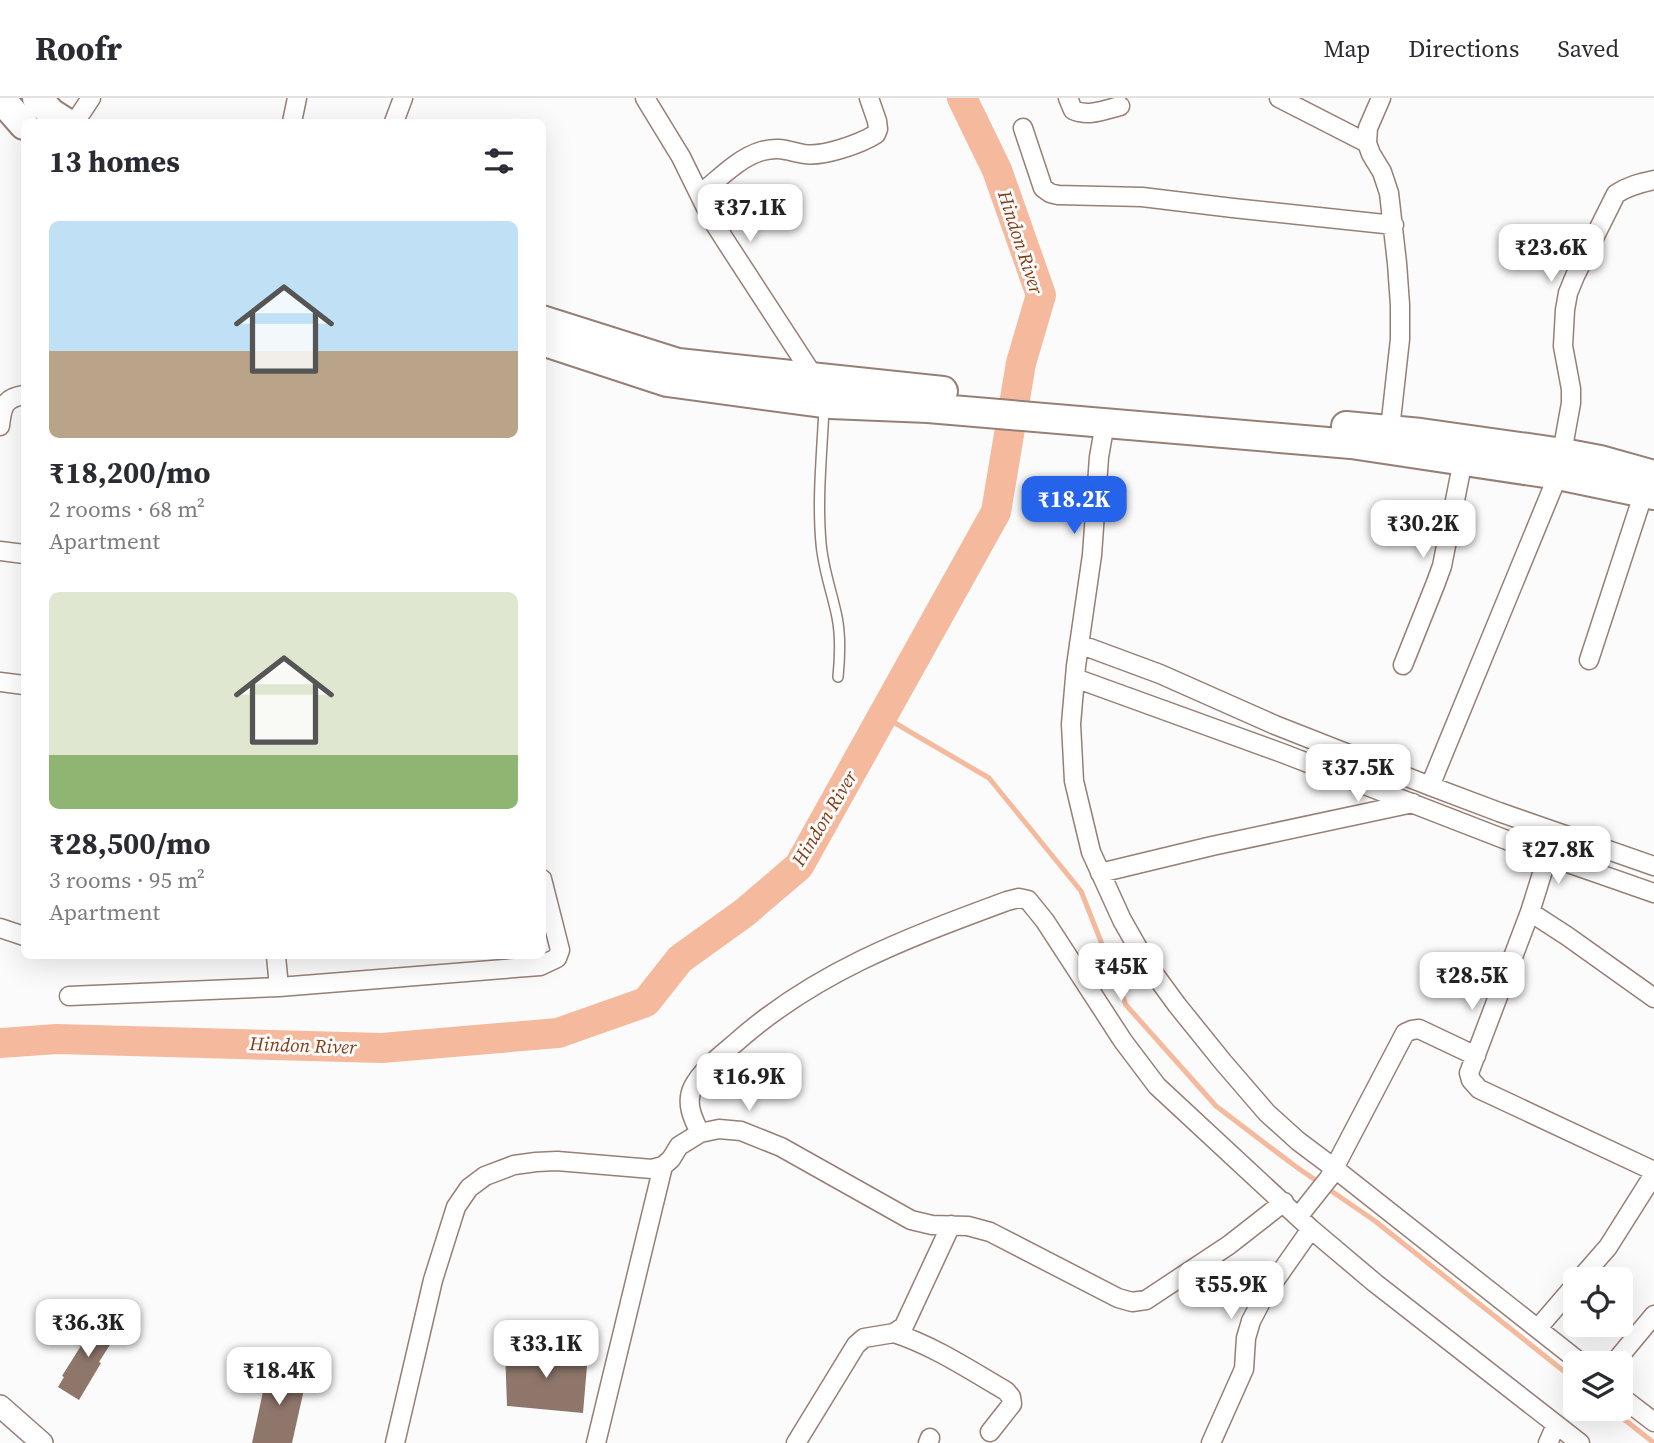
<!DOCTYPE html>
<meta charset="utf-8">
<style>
body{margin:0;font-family:"Source Serif 4",serif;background:#f7f7f7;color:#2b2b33;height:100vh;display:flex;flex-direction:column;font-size:26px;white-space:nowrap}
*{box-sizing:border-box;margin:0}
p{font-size:23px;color:#7c7c81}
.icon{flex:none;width:38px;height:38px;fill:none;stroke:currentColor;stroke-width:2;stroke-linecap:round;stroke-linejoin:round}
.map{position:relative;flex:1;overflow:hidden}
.side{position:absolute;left:21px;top:21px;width:525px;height:840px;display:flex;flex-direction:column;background:#fff;border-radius:10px;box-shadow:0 7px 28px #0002}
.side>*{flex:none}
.buttons{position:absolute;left:1563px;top:1169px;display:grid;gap:14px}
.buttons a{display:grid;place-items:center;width:70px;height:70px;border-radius:10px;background:#fff;box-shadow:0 7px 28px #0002;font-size:35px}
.price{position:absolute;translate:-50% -60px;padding:0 16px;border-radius:14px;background:#fff;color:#222;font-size:23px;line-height:46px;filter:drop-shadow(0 2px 4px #0008)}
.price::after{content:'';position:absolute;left:50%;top:42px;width:21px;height:16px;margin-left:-10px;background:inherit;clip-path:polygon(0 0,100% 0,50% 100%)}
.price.on{background:#2563eb;color:#fff}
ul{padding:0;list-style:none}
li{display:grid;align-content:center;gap:14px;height:371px;padding:0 28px}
li span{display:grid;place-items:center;height:217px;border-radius:10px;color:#555}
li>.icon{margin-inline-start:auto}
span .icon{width:126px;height:126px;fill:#fffc;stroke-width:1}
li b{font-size:30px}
h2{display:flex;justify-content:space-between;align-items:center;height:84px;padding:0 28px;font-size:30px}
header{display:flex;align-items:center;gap:42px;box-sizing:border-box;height:98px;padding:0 35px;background:#fff;border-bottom:2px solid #e1e1e2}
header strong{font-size:33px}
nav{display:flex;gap:38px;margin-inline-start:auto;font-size:24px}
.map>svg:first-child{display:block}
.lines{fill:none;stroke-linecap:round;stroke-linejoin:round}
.stream{stroke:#f5ba9e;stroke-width:5}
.river{stroke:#f5ba9e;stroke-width:30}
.building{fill:#8e766b}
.service-casing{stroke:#977f74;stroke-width:12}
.minor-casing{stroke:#977f74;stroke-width:21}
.tertiary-casing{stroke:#977f74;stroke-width:24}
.primary-casing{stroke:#977f74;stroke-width:32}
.service{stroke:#fff;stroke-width:9}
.minor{stroke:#fff;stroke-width:18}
.tertiary{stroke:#fff;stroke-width:21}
.primary{stroke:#fff;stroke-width:28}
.labels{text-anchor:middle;stroke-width:6;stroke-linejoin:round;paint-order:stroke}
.water-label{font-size:19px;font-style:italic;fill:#823c15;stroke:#fbfbfb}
</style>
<header>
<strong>Roofr</strong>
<nav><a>Map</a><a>Directions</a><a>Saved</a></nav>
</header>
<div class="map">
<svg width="1654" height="1345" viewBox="0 0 1654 1345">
<rect width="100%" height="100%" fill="#fbfbfb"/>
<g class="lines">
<!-- stream -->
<path class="stream" d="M883,618l106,62 92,113 45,114 90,101 79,60 80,55 200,159
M1611,1311l43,34"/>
<!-- river -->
<path class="river" d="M0,945l57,-4 325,9 176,-15 88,-31 34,-43 64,-46 55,-47 197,-354 25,-149 20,-68 -44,-125 -35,-72"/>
</g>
<!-- building -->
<path class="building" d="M99,1219l21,12 -21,33 2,1 -22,37 -21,-13 6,-10 -2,-1z
M505,1251l83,5 -5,59 -76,-7z
M268,1270l39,8 -15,67h-40z"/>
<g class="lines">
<defs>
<path id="service" d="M824,310c-2,45 -7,91 -3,135 2,26 11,49 16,74 4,20 3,40 1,60"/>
<path id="minor" d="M645,0l36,59 30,61 12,19 95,146
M1068,0l5,12c15,7 31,0 47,-4
M1279,0l88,45
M1381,0l-13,30 -1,15 4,11 11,18 7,21 8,70 3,42v34l-10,90
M75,24l16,-24
M292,24l5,-24
M394,24l9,-24
M1023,30l20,60 7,5 8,2 84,2 91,11 161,17
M700,96c19,-15 38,-36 62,-43 18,-5 25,0 42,3 19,3 56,-10 72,-20l2,-5 -1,-8 -8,-23
M1105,325l-6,34 -7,98 -16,111 -5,58 3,57 17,71 31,68 25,44 30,41 46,57 44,51 31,28 36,27 247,195
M0,328c2,-19 4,-28 24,-31
M0,453l24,3
M1079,546l81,30 115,51 155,61 69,26 155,54
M1589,562l55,-168
M1403,567l32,-80 7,-19 21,-106
M1075,580l207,75 266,103 106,37
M0,584l24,3
M1430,688l128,-311 13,-72v-14l-8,-43 2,-36 3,-17 7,-17 41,-82c12,-8 24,-11 38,-14
M1100,775l112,-27 201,-43
M1530,814l21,-67
M0,830l24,8
M276,858l3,31
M69,898l210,-9 261,-21 17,-8 3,-8 -18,-71
M1654,900l-87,-62 -37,-24 -61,161 2,7 8,9 175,82
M700,1035c-7,-14 -15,-30 -7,-46 8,-16 27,-31 40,-42 81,-73 174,-107 274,-144l12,-3 9,2 17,21 78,120 34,45 154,143 64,54 205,160
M1298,1119l31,-39 76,-145 7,-3 7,-1 57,27
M1580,1181l28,-32 46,-73
M1538,1230l37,-43
M894,1235c40,13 76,37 112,58l5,6 1,7 -22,28
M1614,1265l40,-48
M1620,1298l34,26
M395,1345l38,-163 23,-73 13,-19 16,-12 29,-11 22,-3 21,-1 95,8 11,-3 8,-7 8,-13 21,-13 19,-4 22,2 40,16 130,73 21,5 36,1 22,6 128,66 14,4 14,-2 83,-55 55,-43
M596,1345l67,-277
M796,1345l60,-98 8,-7 30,-5 10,-7 47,-101
M928,1345l2,-5
M1211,1345l33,-74 2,-31 5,-17 13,-25 47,-67
M1548,1345l8,-18"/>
<path id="tertiary" d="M0,1308l42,37"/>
<path id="primary" d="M0,0l24,27
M37,0l14,15 14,9
M542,222l136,43 265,28
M542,243l125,41 163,22 98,4 423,36 207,31 96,20
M1346,328l75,7 142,20 37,7 54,15"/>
</defs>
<!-- service casing -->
<use href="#service" class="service-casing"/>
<!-- minor casing -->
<use href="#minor" class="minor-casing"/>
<!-- tertiary casing -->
<use href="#tertiary" class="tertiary-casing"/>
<!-- primary casing -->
<use href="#primary" class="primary-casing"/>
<!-- service -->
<use href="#service" class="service"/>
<!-- minor -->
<use href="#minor" class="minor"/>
<!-- tertiary -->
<use href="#tertiary" class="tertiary"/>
<!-- primary -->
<use href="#primary" class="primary"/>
</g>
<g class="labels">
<!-- water labels -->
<g class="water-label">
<text transform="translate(1021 144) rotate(72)" y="7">Hindon River</text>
<text transform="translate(824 720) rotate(-59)" y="7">Hindon River</text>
<text transform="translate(303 947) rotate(2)" y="7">Hindon River</text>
</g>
</g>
</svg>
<div class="buttons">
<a><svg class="icon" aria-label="locate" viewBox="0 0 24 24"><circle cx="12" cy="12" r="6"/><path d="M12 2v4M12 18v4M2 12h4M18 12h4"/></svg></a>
<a><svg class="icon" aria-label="layers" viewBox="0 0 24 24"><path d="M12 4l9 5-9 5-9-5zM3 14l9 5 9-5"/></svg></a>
</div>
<b class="price" style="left:750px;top:146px">₹37.1K</b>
<b class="price" style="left:1551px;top:186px">₹23.6K</b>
<b class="price on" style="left:1074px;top:438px">₹18.2K</b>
<b class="price" style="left:1423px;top:462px">₹30.2K</b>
<b class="price" style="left:1358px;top:706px">₹37.5K</b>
<b class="price" style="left:1558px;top:788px">₹27.8K</b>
<b class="price" style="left:1121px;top:905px">₹45K</b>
<b class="price" style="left:1472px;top:914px">₹28.5K</b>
<b class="price" style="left:749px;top:1015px">₹16.9K</b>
<b class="price" style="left:1231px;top:1223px">₹55.9K</b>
<b class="price" style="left:88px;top:1261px">₹36.3K</b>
<b class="price" style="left:546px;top:1282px">₹33.1K</b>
<b class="price" style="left:279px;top:1309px">₹18.4K</b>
<section class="side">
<h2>13 homes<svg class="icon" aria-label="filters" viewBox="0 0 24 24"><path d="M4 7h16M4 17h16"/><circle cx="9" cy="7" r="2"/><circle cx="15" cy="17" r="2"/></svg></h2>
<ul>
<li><span style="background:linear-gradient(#bfe0f5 60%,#b9a48a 0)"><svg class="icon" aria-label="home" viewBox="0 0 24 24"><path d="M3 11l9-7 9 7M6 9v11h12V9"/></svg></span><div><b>₹18,200/mo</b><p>2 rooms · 68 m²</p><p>Apartment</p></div></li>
<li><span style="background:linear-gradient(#dfe7d0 75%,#8fb573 0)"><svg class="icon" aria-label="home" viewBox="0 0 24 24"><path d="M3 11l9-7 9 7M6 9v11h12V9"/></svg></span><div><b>₹28,500/mo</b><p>3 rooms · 95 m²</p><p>Apartment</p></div></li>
</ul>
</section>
</div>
